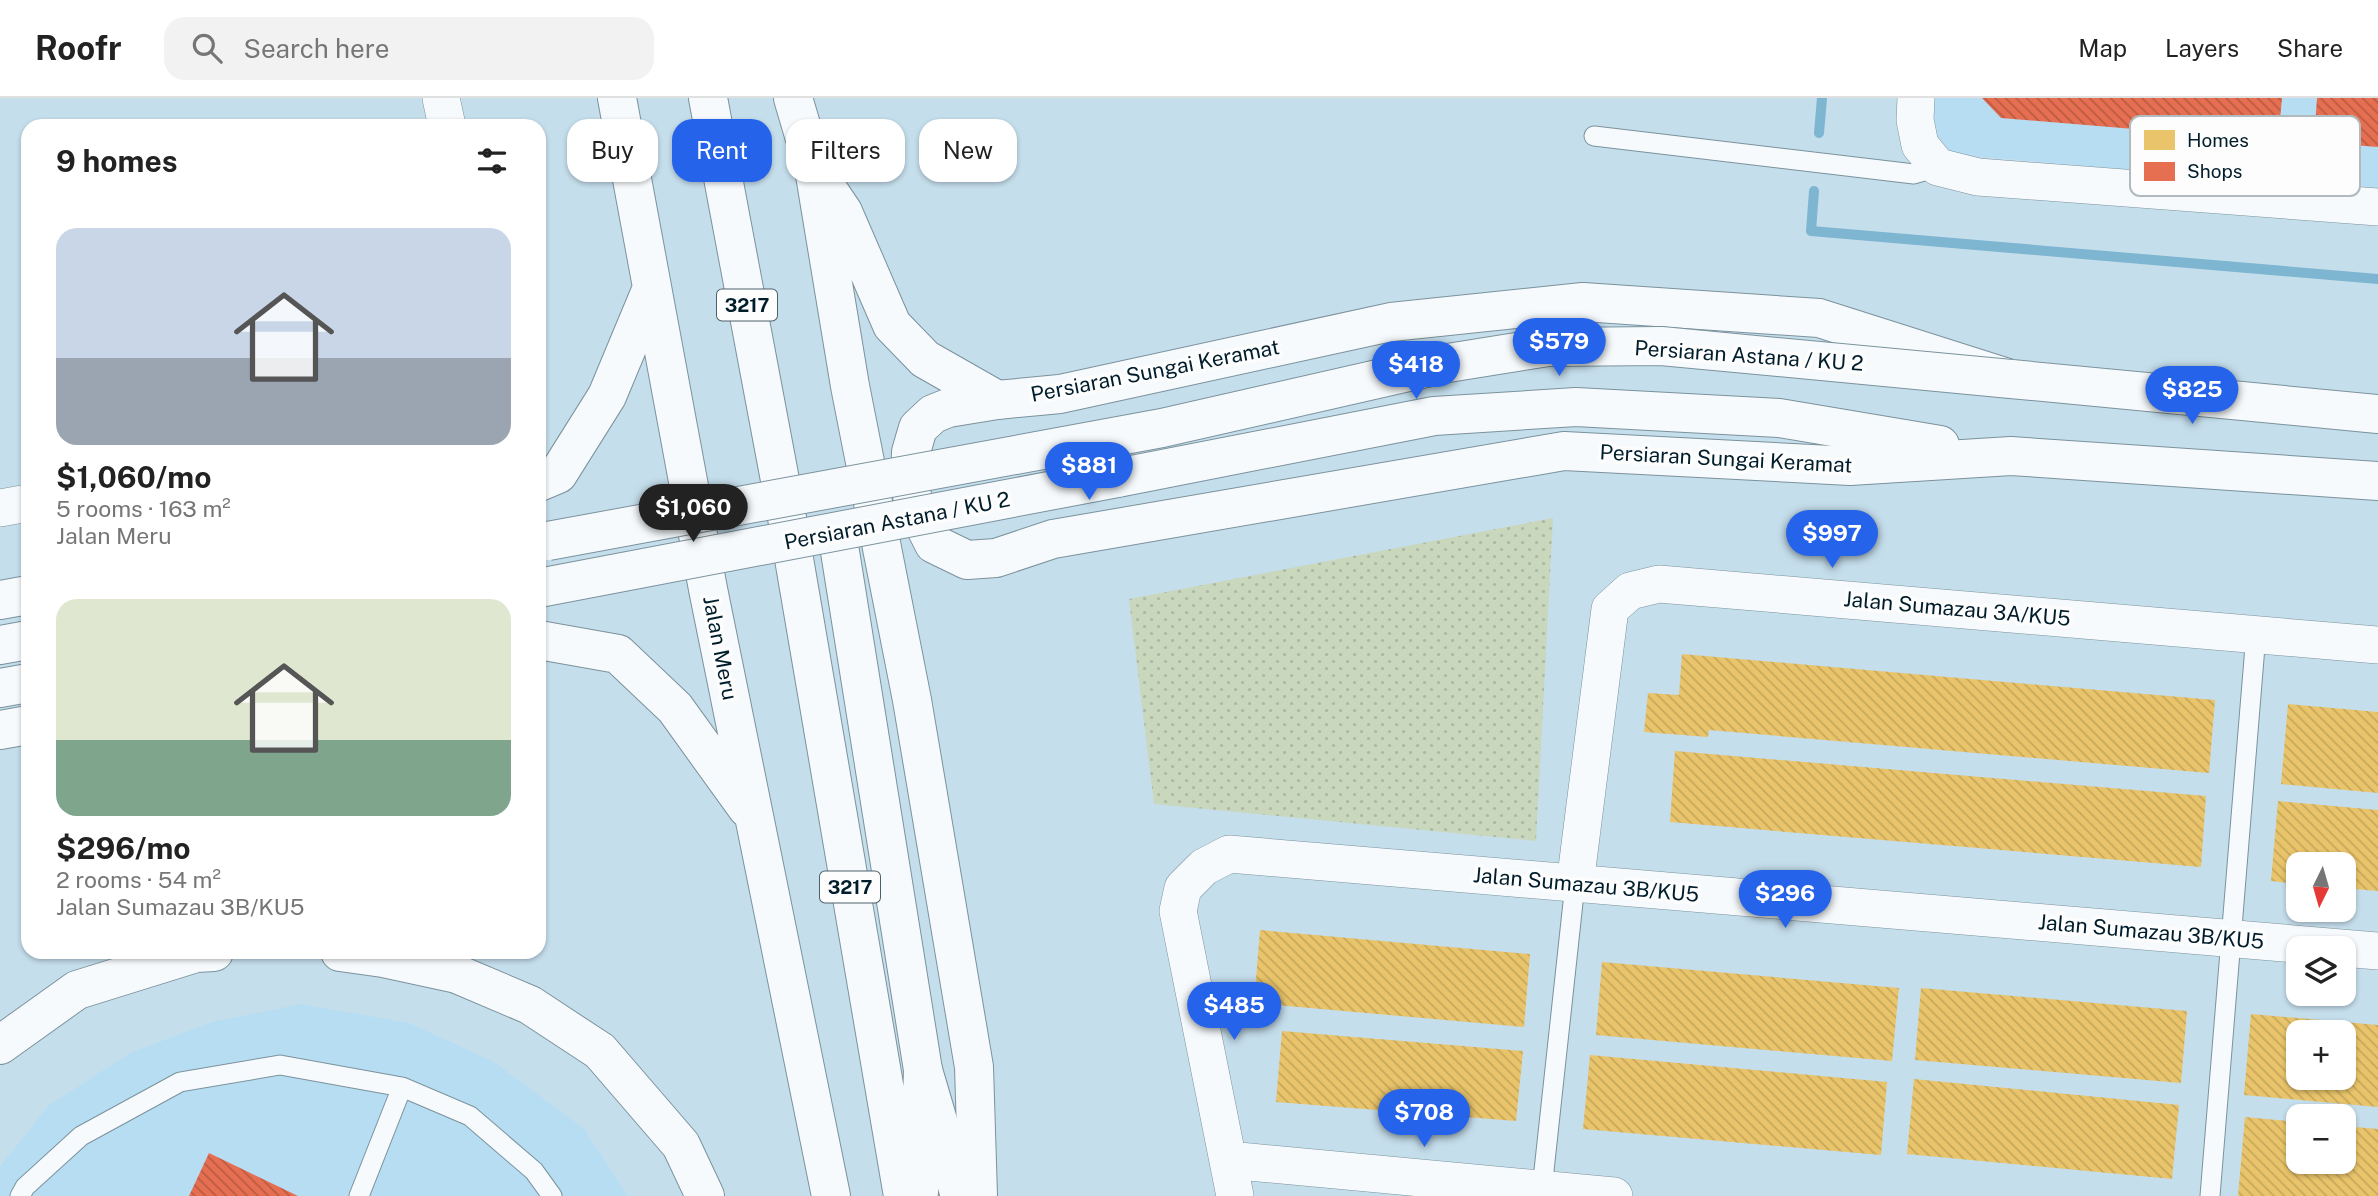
<!DOCTYPE html>
<meta charset="utf-8">
<style>
body{margin:0;font-family:"Public Sans",sans-serif;background:#f2f2f2;color:#222;height:100vh;display:flex;flex-direction:column;font-size:26px;white-space:nowrap}
*{box-sizing:border-box;margin:0}
p{font-size:23px;color:#767676}
.icon{flex:none;width:38px;height:38px;fill:none;stroke:currentColor;stroke-width:2;stroke-linecap:round;stroke-linejoin:round}
.map{position:relative;flex:1;overflow:hidden}
.sheet{position:absolute;left:21px;top:21px;width:525px;height:840px;display:flex;flex-direction:column;background:#fff;border-radius:21px;box-shadow:0 2px 5px #0004}
.sheet>*{flex:none}
.hud{position:absolute;left:567px;top:21px;width:665px;height:63px;display:flex;gap:14px}
.needle{width:46px;rotate:185deg}
.fabs{position:absolute;left:2286px;top:754px;display:grid;gap:14px}
.fabs a{display:grid;place-items:center;width:70px;height:70px;border-radius:14px;background:#fff;box-shadow:0 2px 5px #0004;font-size:35px}
.price{position:absolute;translate:-50% -60px;padding:0 16px;border-radius:24px;background:#2563eb;color:#fff;font-size:23px;line-height:46px;filter:drop-shadow(0 2px 4px #0008)}
.price::after{content:'';position:absolute;left:50%;top:42px;width:21px;height:16px;margin-left:-10px;background:inherit;clip-path:polygon(0 0,100% 0,50% 100%)}
.price.current{background:#222;color:#fff}
ul{padding:0;list-style:none}
li{display:grid;align-content:center;gap:14px;height:371px;padding:0 35px}
li span{display:grid;place-items:center;height:217px;border-radius:21px;color:#555}
li>.icon{margin-inline-start:auto}
span .icon{width:126px;height:126px;fill:#fffc;stroke-width:1}
li b{font-size:30px}
h2{display:flex;justify-content:space-between;align-items:center;height:84px;padding:0 35px;font-size:30px}
.tag{padding:0 24px;border-radius:21px;background:#fff;box-shadow:0 2px 5px #0004;font-size:24px;line-height:63px}
.tag.current{background:#2563eb;color:#fff}
header{display:flex;align-items:center;gap:42px;box-sizing:border-box;height:98px;padding:0 35px;background:#fff;border-bottom:2px solid #e0e0e0}
header strong{font-size:33px}
nav{display:flex;gap:38px;margin-inline-start:auto;font-size:24px}
.search{width:490px;height:63px;background:#f2f2f2;display:flex;align-items:center;gap:18px;box-sizing:border-box;padding:0 24px;border-radius:21px;color:#767676;font-size:26px}
.map>svg:first-child{display:block}
.built{fill:#b7ddf2}
.park{fill:url(#park-dots)}
.homes{fill:url(#homes-back-hatch);fill-rule:evenodd}
.shops{fill:url(#shops-back-hatch)}
.lines{fill:none;stroke-linecap:round;stroke-linejoin:round}
.stream{stroke:#7eb5d1;stroke-width:10}
.service-casing{stroke:#7b929d;stroke-width:21}
.minor-casing{stroke:#7b929d;stroke-width:38}
.tertiary-casing{stroke:#7b929d;stroke-width:40}
.trunk-casing{stroke:#7b929d;stroke-width:40}
.motorway-casing{stroke:#7b929d;stroke-width:40}
.service{stroke:#f6fafc;stroke-width:19}
.minor{stroke:#f6fafc;stroke-width:37}
.tertiary{stroke:#f6fafc;stroke-width:38}
.trunk{stroke:#f6fafc;stroke-width:38}
.motorway{stroke:#f6fafc;stroke-width:38}
.tertiary-bridge-casing{stroke:#7b929d;stroke-width:40;stroke-linecap:butt}
.tertiary-bridge{stroke:#f6fafc;stroke-width:38}
.labels{text-anchor:middle;stroke-width:7;stroke-linejoin:round;paint-order:stroke}
.shield{fill:#fdfdfd;stroke:#4c606a;stroke-width:2}
.shield-label{font-size:19px;font-weight:bold;fill:#001d2b}
.street-label{font-size:21px;fill:#001d2b;stroke:#fdfdfd}
.key{fill:#fdfdfd;stroke:#b1babe;stroke-width:2}
.key-label{font-size:19px;fill:#001d2b}
</style>
<header>
<strong>Roofr</strong>
<div class="search"><svg class="icon" aria-label="search" viewBox="0 0 24 24"><circle cx="10" cy="10" r="6"/><path d="M15 15l6 6"/></svg>Search here</div>
<nav><a>Map</a><a>Layers</a><a>Share</a></nav>
</header>
<div class="map">
<svg width="2378" height="1098" viewBox="0 0 2378 1098">
<defs>
<pattern id="park-dots" width="8" height="8" patternUnits="userSpaceOnUse" patternTransform="scale(1.75)"><rect width="8" height="8" fill="#c9d7bd"/><path d="M2 2h.1M6 6h.1" fill="none" stroke="#abb8a3" stroke-width="1.8" stroke-linecap="round"/></pattern>
<pattern id="homes-back-hatch" width="6" height="6" patternUnits="userSpaceOnUse" patternTransform="scale(1.75)"><rect width="6" height="6" fill="#e9c46a"/><path d="M-1 5l2 2M0 0l6 6M5-1l2 2" fill="none" stroke="#c6a85c"/></pattern>
<pattern id="shops-back-hatch" width="6" height="6" patternUnits="userSpaceOnUse" patternTransform="scale(1.75)"><rect width="6" height="6" fill="#e76f51"/><path d="M-1 5l2 2M0 0l6 6M5-1l2 2" fill="none" stroke="#b95b43"/></pattern>
</defs>
<rect width="100%" height="100%" fill="#c5deec"/>
<!-- built -->
<path class="built" d="M1930,0h448v93l-429,-37 -16,-15z
M301,906l108,19 85,39 90,67 44,67h-628v-29l48,-61 82,-53 82,-31z"/>
<!-- park -->
<path class="park" d="M1553,420l-17,323 -382,-37 -25,-205z"/>
<!-- homes -->
<path class="homes" d="M1682,556l533,46 -6,73 -500,-43 -1,7 -64,-5 4,-39 31,2z
M2288,606l90,8v81l-97,-9z
M1675,653l531,45 -5,71 -531,-45z
M2278,703l100,9v81l-35,-3v-24h-45v20l-27,-3z
M1260,832l270,24 -6,73 -270,-24z
M1602,864l297,26 -7,73 -296,-26z
M1921,890l266,23 -6,72 -266,-23z
M2251,916l127,11v82l-134,-12zM2298,934h45v46h-45z
M1282,933l241,20 -7,70 -240,-19z
M1590,957l297,27 -6,73 -298,-26z
M1914,981l265,26 -7,74 -265,-25z
M2245,1019l53,5v40h45v-36l35,3v67h-140z"/>
<!-- shops -->
<path class="shops" d="M1982,0h300l-4,43 -277,-23z
M2317,0h61v49l-64,-5z
M209,1055l89,43h-109z"/>
<g class="lines">
<!-- stream -->
<path class="stream" d="M1819,35l3,-35
M1814,93l-3,40 567,48"/>
<defs>
<path id="service" d="M1594,38l320,38 24,-7
M1542,1091l33,-305
M20,1098l5,-9 56,-51 99,-54 100,-17 122,22 68,29 64,55 18,25
M359,1098l43,-109
M2210,1098l46,-562"/>
<path id="minor" d="M441,0l6,28
M1916,0l-1,22 5,25 18,22 40,10 400,30
M0,410l28,-5
M1575,786l35,-275 20,-18 29,-7 719,61
M1228,1062l386,36
M1235,1098l-57,-285 5,-23 21,-21 25,-13 1149,97"/>
<path id="tertiary" d="M2378,316l-367,-35 -192,-61 -236,-16 -192,20 -331,72 -63,6 -49,8 -15,6 -15,14 -7,24 -1,28 3,23 21,41 33,16 29,-2 57,-19 511,-88 286,15 161,-10 367,25
M1117,380l317,-62 142,-9 203,11 161,27
M0,502l28,-5
M0,547l28,-5
M0,590l28,-5
M0,632l28,-5"/>
<path id="trunk" d="M617,0l91,491 123,607
M708,0l78,414 117,684
M793,0l21,71 29,43 49,113 33,34 72,41
M814,71l36,217 62,314 62,367 4,129
M539,384l19,-8 49,-78 45,-108
M837,435l86,537 -4,122
M539,542l79,14 57,54 72,100"/>
<path id="motorway" d="M340,854l43,6 74,16 73,31 70,46 81,94 24,51
M0,947l77,-55 119,-37 18,-1
M923,972l37,126"/>
</defs>
<!-- service casing -->
<use href="#service" class="service-casing"/>
<!-- minor casing -->
<use href="#minor" class="minor-casing"/>
<!-- tertiary casing -->
<use href="#tertiary" class="tertiary-casing"/>
<!-- trunk casing -->
<use href="#trunk" class="trunk-casing"/>
<!-- motorway casing -->
<use href="#motorway" class="motorway-casing"/>
<!-- service -->
<use href="#service" class="service"/>
<!-- minor -->
<use href="#minor" class="minor"/>
<!-- tertiary -->
<use href="#tertiary" class="tertiary"/>
<!-- trunk -->
<use href="#trunk" class="trunk"/>
<!-- motorway -->
<use href="#motorway" class="motorway"/>
<defs>
<path id="tertiary-bridge" d="M548,443l614,-113 286,-65 100,-16 113,-1 350,33
M539,490l578,-110"/>
</defs>
<!-- tertiary-bridge casing -->
<use href="#tertiary-bridge" class="tertiary-bridge-casing"/>
<!-- tertiary-bridge -->
<use href="#tertiary-bridge" class="tertiary-bridge"/>
</g>
<g class="labels">
<!-- shield labels -->
<g class="shield">
<rect x="717" y="191.5" width="60" height="31" rx="5"/>
<rect x="820" y="773.5" width="60" height="31" rx="5"/>
</g>
<g class="shield-label">
<text x="747" y="214">3217</text>
<text x="850" y="796">3217</text>
</g>
<!-- street labels -->
<g class="street-label">
<text transform="translate(1749 258) rotate(4)" y="7">Persiaran Astana / KU 2</text>
<text transform="translate(1155 273) rotate(-11)" y="7">Persiaran Sungai Keramat</text>
<text transform="translate(1726 361) rotate(3)" y="7">Persiaran Sungai Keramat</text>
<text transform="translate(897 423) rotate(-11)" y="7">Persiaran Astana / KU 2</text>
<text transform="translate(1957 511) rotate(5)" y="7">Jalan Sumazau 3A/KU5</text>
<text transform="translate(720 550) rotate(79)" y="7">Jalan Meru</text>
<text transform="translate(1586 787) rotate(5)" y="7">Jalan Sumazau 3B/KU5</text>
<text transform="translate(2151 834) rotate(5)" y="7">Jalan Sumazau 3B/KU5</text>
</g>
</g>
<!-- legend -->
<rect x="2130" y="18" width="230" height="80" rx="10" class="key"/>
<rect x="2144" y="32" width="31" height="20" fill="#e9c46a"/>
<rect x="2144" y="64" width="31" height="19" fill="#e76f51"/>
<g class="key-label">
<text x="2187" y="49">Homes</text>
<text x="2187" y="80">Shops</text>
</g>
</svg>
<div class="fabs">
<a><svg class="needle" viewBox="-14 -14 28 28"><path d="M0-13l5 13h-10z" fill="#e53935"/><path d="M0 13l5-13h-10z" fill="#767676"/></svg></a>
<a><svg class="icon" aria-label="layers" viewBox="0 0 24 24"><path d="M12 4l9 5-9 5-9-5zM3 14l9 5 9-5"/></svg></a>
<a>+</a>
<a>−</a>
</div>
<b class="price" style="left:1559px;top:280px">$579</b>
<b class="price" style="left:1416px;top:303px">$418</b>
<b class="price" style="left:2192px;top:328px">$825</b>
<b class="price" style="left:1089px;top:404px">$881</b>
<b class="price current" style="left:693px;top:446px">$1,060</b>
<b class="price" style="left:1832px;top:472px">$997</b>
<b class="price" style="left:1785px;top:832px">$296</b>
<b class="price" style="left:1234px;top:944px">$485</b>
<b class="price" style="left:1424px;top:1051px">$708</b>
<div class="hud">
<a class="tag">Buy</a>
<a class="tag current">Rent</a>
<a class="tag">Filters</a>
<a class="tag">New</a>
</div>
<section class="sheet">
<h2>9 homes<svg class="icon" aria-label="filters" viewBox="0 0 24 24"><path d="M4 7h16M4 17h16"/><circle cx="9" cy="7" r="2"/><circle cx="15" cy="17" r="2"/></svg></h2>
<ul>
<li><span style="background:linear-gradient(#c9d6e8 60%,#9aa5b1 0)"><svg class="icon" aria-label="home" viewBox="0 0 24 24"><path d="M3 11l9-7 9 7M6 9v11h12V9"/></svg></span><div><b>$1,060/mo</b><p>5 rooms · 163 m²</p><p>Jalan Meru</p></div></li>
<li><span style="background:linear-gradient(#dfe7d0 65%,#7fa58c 0)"><svg class="icon" aria-label="home" viewBox="0 0 24 24"><path d="M3 11l9-7 9 7M6 9v11h12V9"/></svg></span><div><b>$296/mo</b><p>2 rooms · 54 m²</p><p>Jalan Sumazau 3B/KU5</p></div></li>
</ul>
</section>
</div>
